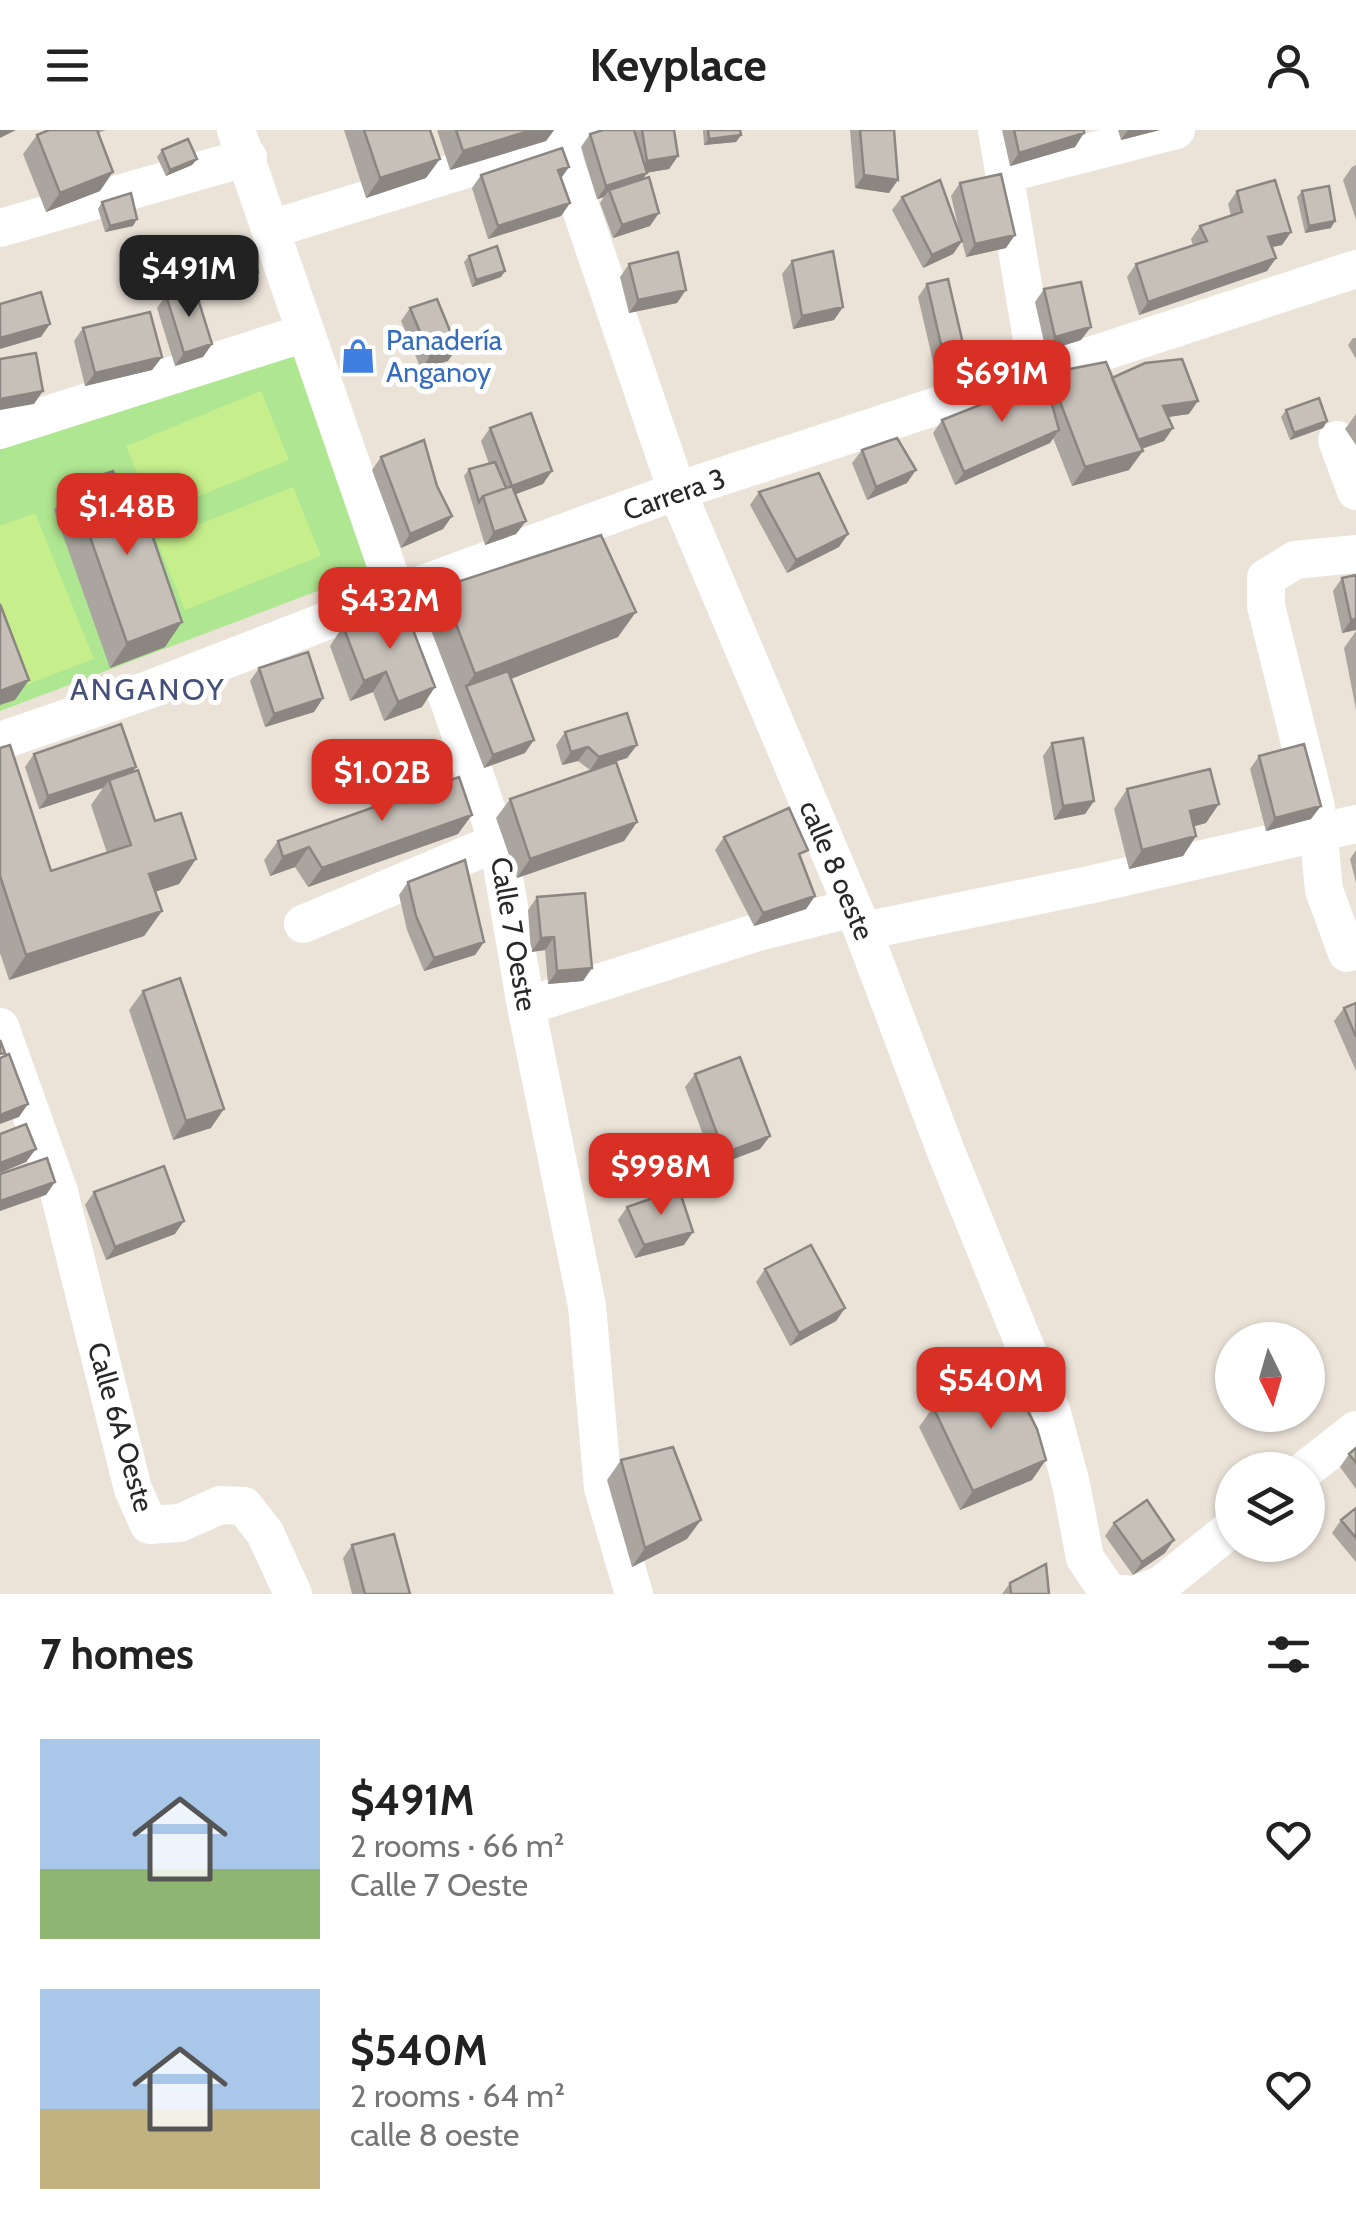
<!DOCTYPE html>
<meta charset="utf-8">
<style>
body{margin:0;font-family:Cabin,sans-serif;background:#f2f2f2;color:#222;height:100vh;display:flex;flex-direction:column;font-size:38px;white-space:nowrap}
*{box-sizing:border-box;margin:0}
p{font-size:32px;color:#767676}
.icon{flex:none;width:55px;height:55px;fill:none;stroke:currentColor;stroke-width:2;stroke-linecap:round;stroke-linejoin:round}
.map{position:relative;height:1464px;overflow:hidden}
.drawer{display:flex;flex-direction:column;background:#fff;flex:1}
.drawer>*{flex:none}
.needle{width:65px;rotate:175deg}
.tools{position:absolute;left:1215px;top:1192px;display:grid;gap:20px}
.tools a{display:grid;place-items:center;width:110px;height:110px;border-radius:50%;background:#fff;box-shadow:0 2px 8px #0004;font-size:50px}
.price{position:absolute;translate:-50% -85px;padding:0 22px;border-radius:20px;background:#d93025;color:#fff;font-size:32px;line-height:65px;filter:drop-shadow(0 2px 5px #0008)}
.price::after{content:'';position:absolute;left:50%;top:60px;width:30px;height:22px;margin-left:-15px;background:inherit;clip-path:polygon(0 0,100% 0,50% 100%)}
.price.current{background:#222;color:#fff}
ul{padding:0;list-style:none}
li{display:flex;align-items:center;gap:30px;height:250px;padding:0 40px}
li span{display:grid;place-items:center;flex:none;width:280px;height:200px;border-radius:0px;color:#555}
li>.icon{margin-inline-start:auto}
span .icon{width:120px;height:120px;fill:#fffc;stroke-width:1}
li b{font-size:42px}
h2{display:flex;justify-content:space-between;align-items:center;height:120px;padding:0 40px;font-size:42px}
header{display:flex;justify-content:space-between;align-items:center;height:130px;padding:0 40px;background:#fff;font-size:45px;font-weight:700}
.map>svg:first-child{display:block}
.park{fill:#afe691}
.pitch{fill:#c6ee8c}
.lines{fill:none;stroke-linecap:round;stroke-linejoin:round}
.street{stroke:#fff;stroke-width:38}
.wall{fill:#aaa59e}
.shaded-wall{fill:#8b8681}
.building{fill:#c6c0b8;stroke:#8b8681;stroke-width:2.5}
.labels{text-anchor:middle;stroke-width:10;stroke-linejoin:round;paint-order:stroke}
.shop-label{font-size:28px;fill:#366cbe;stroke:#fff;text-anchor:start}
.street-label{font-size:28px;fill:#282828;stroke:#fff}
.neighbourhood-label{font-size:30px;letter-spacing:2.5px;fill:#46517a;stroke:#fff}
</style>
<header><svg class="icon" aria-label="menu" viewBox="0 0 24 24"><path d="M4 6h16M4 12h16M4 18h16"/></svg>Keyplace<svg class="icon" aria-label="person" viewBox="0 0 24 24"><circle cx="12" cy="8" r="4"/><path d="M4 21q1-7 8-7t8 7"/></svg></header>
<div class="map">
<svg width="1356" height="1464" viewBox="0 0 1356 1464">
<rect width="100%" height="100%" fill="#ebe3d8"/>
<!-- park -->
<path class="park" d="M292,220l81,220 -373,141v-273z"/>
<!-- pitch -->
<path class="pitch" d="M261,261l28,69 -135,54 -28,-68z
M293,357l28,69 -136,54 -28,-69z
M35,383l59,146 -79,30 -15,-40v-123z"/>
<g class="lines">
<!-- street -->
<path class="street" d="M236,0l160,464 51,101 51,147 28,164 61,300 16,182 31,106
M554,0l123,361 186,440 82,218 107,264 19,71 14,74 23,34 17,2
M997,0l41,245
M1005,44l171,-44
M0,98l248,-71
M271,99l323,-99
M0,300l305,-97
M1337,310l19,51
M0,611l148,-51 248,-96 281,-103 679,-222
M303,794l195,-82
M863,801l226,-46 267,-61
M1347,823l-23,-63 -8,-83 -50,-201v-28l29,-18 61,-6
M526,876l232,-74 95,-24
M0,897l59,165 74,297 16,36 31,-2 40,-18 24,1 21,27 28,61
M1305,1340l51,-40
M1137,1464l24,-9 71,-57"/>
</g>
<!-- wall -->
<path class="wall" d="M49,0h57l-8,3 2,58 -54,21 -23,-58 14,-19z
M344,0h86l-4,48 -60,20z
M437,0h117l-8,11 -96,29z
M603,0h71l4,26 -9,13 -22,4 -4,6 7,47 -37,12 -13,-35 4,-6 -7,2 -16,-52 9,-13z
M703,0h37l1,5 -5,7 -32,3z
M850,0h44l-5,63 -34,-5z
M1002,0h82l-9,17 -65,19z
M1118,0h42l-39,10z
M162,20l35,9 -5,6 -26,11 -9,-19z
M1356,35v55l-13,-40 9,-13z
M481,45l89,28 -9,13 -73,23 -16,-51z
M960,53l46,65 -40,9 -4,-16 -9,13 -30,14 -31,-58 10,-13 59,42 -10,-43z
M1237,61l54,41 -9,13 -10,2 4,11 -9,13 -128,44 -12,-38 9,-13 57,-19 -2,-6 9,-13 31,-10 -3,-12z
M1302,61l29,37 -26,5 -8,-36z
M102,72l31,24 -28,6 -7,-23z
M213,122l35,33 -32,12 -12,-32z
M469,126l36,15 -4,6 -29,10 -8,-25z
M792,131l51,46 -9,13 -41,9 -11,-55z
M629,134l48,39 -48,10 -9,-36z
M927,154l37,64 -9,14 -21,4 -16,-69z
M1044,159l37,51 -35,11 -11,-49z
M166,165l46,49 -9,13 -28,9 -18,-58z
M410,178l38,53 -27,8 -20,-48z
M83,198l79,29 -10,13 -67,16 -11,-45z
M1353,208h3v21l-8,-14z
M1049,243l63,5 77,36 -21,3 5,11 -9,13 -22,8 -13,21 -57,16 -19,-48 -3,5 -95,42 -22,-52 9,-13 103,-41z
M1286,280l41,11 -4,7 -33,12 -9,-23z
M1356,284v31l-11,-16z
M490,298l53,56 -28,10 11,27 -10,13 -31,11 -21,-69 5,-7 20,-5 -8,-23z
M862,320l45,33 -40,17 -15,-37z
M381,327l56,29 15,30 -9,13 -42,19 -29,-78z
M72,355l93,162 -55,21 -56,-158z
M759,362l80,55 -52,26 -37,-68z
M1342,448l14,52 -14,3 -9,-42z
M442,457l176,50 -107,42 14,74 -41,15 -60,-156z
M343,496l79,81 -38,14 -11,-29 -23,9 -20,-55z
M1356,501v79l-12,-62z
M259,538l64,30 -9,14 -49,15 -15,-46z
M565,602l72,13 -10,13 -37,12 -12,-9 -16,4 -6,-20z
M1052,613l42,58 -9,13 -31,6 -11,-64z
M0,618l51,123 56,-18 -16,-48 12,-17 -64,21 -14,-42 9,-13 102,13 -4,5 23,49 41,38 -17,25 -24,8 7,19 -18,25 -135,44 -9,-27z
M1259,626l52,63 -45,12 -16,-62z
M1127,659l79,34 -12,3 2,10 -13,20 -54,13 -15,-60z
M510,669l127,23 -13,19 -107,37 -21,-60z
M458,704l-150,53 -13,-20 -25,9 -6,-16 14,-19z
M724,707l77,23 14,36 -9,13 -52,17 -39,-76z
M1356,720v33l-6,-24z
M408,752l76,60 -9,13 -51,16 -17,-41 -8,-35z
M537,767l55,71 -9,13 -35,3 -3,-34 -14,2 -3,-42z
M143,861l68,137 -38,12 -44,-130z
M1356,873v68l-22,-50 10,-13z
M695,944l75,62 -10,13 -45,17 -30,-79z
M94,1062l81,42 -69,26 -21,-55z
M627,1077l57,38 -49,13 -17,-38z
M765,1139l80,39 -9,13 -46,25 -34,-64z
M933,1277l99,73 -72,30 -41,-83z
M1356,1318v41l-16,-22 9,-13z
M621,1330l66,79 -55,28 -25,-87z
M1356,1378v54l-24,-29 9,-13z
M1114,1393l51,30 -32,22 -28,-39z
M352,1415l58,49h-58l-9,-36z
M1010,1453l39,11h-47z"/>
<!-- shaded-wall -->
<path class="shaded-wall" d="M0,0h16l-16,8z
M532,0h22l-8,11 -96,29 13,-19z
M1128,0h32l-39,10z
M1084,3l-9,14 -65,19 9,-13z
M741,5l-5,7 -32,3 5,-6z
M678,26l-9,13 -32,5 10,-13z
M197,29l-5,6 -26,11 4,-6z
M440,29l-14,19 -60,20 14,-20z
M569,37l-9,13 -2,-10z
M113,42l-13,19 -54,21 14,-19z
M647,43l-9,13 -29,4 -5,7 -7,2 9,-13z
M864,45l34,5 -9,13 -34,-5z
M570,73l-9,13 -73,23 10,-13z
M659,83l-9,13 -37,12 9,-13z
M137,89l-4,7 -28,6 5,-6z
M1335,91l-4,7 -26,5 4,-7z
M1291,102l-9,13 -23,5 9,-13z
M1015,105l-9,13 -40,9 9,-13z
M962,111l-9,13 -30,14 9,-13z
M1276,128l-9,13 -128,44 9,-13z
M505,141l-4,6 -29,10 4,-7z
M258,142l-10,13 -32,12 9,-13z
M686,160l-9,13 -48,10 9,-13z
M843,177l-9,13 -41,9 9,-13z
M50,194l-9,13 -41,12v-11z
M1091,197l-10,13 -35,11 9,-14z
M212,214l-9,13 -28,9 9,-13z
M457,218l-9,13 -27,8 9,-13z
M964,218l-9,14 -21,4 9,-13z
M162,227l-10,13 -67,16 10,-13z
M43,261l-9,13 -34,6v-11z
M1198,271l-9,13 -35,5 9,-13z
M1327,291l-4,7 -33,12 4,-7z
M1173,298l-9,13 -41,14 10,-13z
M1059,300l-9,13 -95,42 9,-13z
M1143,321l-14,19 -57,16 13,-19z
M916,340l-9,13 -40,17 9,-13z
M552,341l-9,13 -40,15 9,-13z
M452,386l-9,13 -42,19 9,-14z
M526,391l-10,13 -31,11 9,-13z
M848,404l-9,13 -52,26 9,-13z
M636,482l-18,25 -148,58 -4,-9 9,-12z
M1356,489v11l-14,3 9,-13z
M182,492l-17,25 -55,21 17,-25z
M386,542l-13,20 -23,9 14,-20z
M29,550l-14,20 -15,5v-14z
M435,557l-13,20 -38,14 14,-19z
M323,568l-9,14 -49,15 9,-13z
M534,610l-9,13 -41,15 9,-13z
M637,615l-10,13 -37,12 9,-13z
M588,617l-10,14 -16,4 9,-13z
M136,637l-9,13h-18l-6,8 -64,21 9,-13z
M1094,671l-9,13 -31,6 9,-14z
M1219,674l-13,19 -29,8 13,-20z
M1321,676l-10,13 -45,12 9,-13z
M472,685l-14,19 -150,53 14,-19z
M637,692l-13,19 -107,37 13,-19z
M1196,706l-13,20 -54,13 13,-19z
M309,717l-14,20 -25,9 13,-19z
M196,729l-17,25 -47,15 17,-25z
M815,766l-9,13 -52,17 9,-13z
M162,781l-18,25 -135,44 17,-25z
M554,807l-9,13 -14,2 10,-14z
M484,812l-9,13 -51,16 10,-13z
M592,838l-9,13 -35,3 9,-13z
M28,974l-9,13 -19,7v-9z
M224,979l-13,19 -38,12 13,-19z
M770,1006l-10,13 -45,17 9,-13z
M36,1019l-10,13 -26,11v-10z
M55,1052l-9,13 -46,16v-10z
M184,1091l-9,13 -69,26 9,-13z
M693,1102l-9,13 -49,13 9,-13z
M845,1178l-9,13 -46,25 9,-13z
M1046,1330l-14,20 -72,30 13,-19z
M701,1390l-14,19 -55,28 13,-19z
M1174,1410l-9,13 -32,22 9,-13z"/>
<!-- building -->
<path class="building" d="M49,0h48l16,42 -53,21 -23,-58z
M364,0h66l10,29 -60,19z
M456,0h76l-69,21z
M603,0h31l13,43 -41,13 -16,-52z
M642,0h32l4,26 -31,5z
M708,0h32l1,5 -32,4z
M860,0h34l4,50 -34,-5z
M1014,0h70v3l-65,20z
M188,9l9,20 -27,11 -8,-20z
M562,18l7,19 -11,3 12,33 -72,23 -17,-51z
M1001,44l14,61 -40,9 -15,-61z
M649,47l10,36 -37,12 -13,-35z
M940,50l22,61 -30,14 -30,-58z
M1275,50l16,52 -23,5 8,21 -128,44 -12,-38 71,-23 -7,-15 42,-14 -5,-21z
M1329,56l6,35 -26,5 -7,-35z
M131,63l6,26 -27,7 -8,-24z
M247,111l11,31 -33,12 -12,-32z
M497,116l8,25 -29,9 -7,-24z
M833,121l10,56 -41,9 -10,-55z
M678,122l8,38 -48,10 -9,-36z
M948,149l16,69 -21,5 -16,-69z
M1081,152l10,45 -36,10 -11,-48z
M194,156l18,58 -28,9 -18,-58z
M41,162l9,32 -50,14v-34z
M437,169l20,49 -27,8 -20,-48z
M150,182l12,45 -67,16 -12,-45z
M36,223l7,38 -43,8v-40z
M1182,229l16,42 -35,5 10,22 -35,12 -26,-62 33,-15z
M1106,232l37,89 -58,16 -36,-94z
M1045,249l14,51 -95,42 -22,-52z
M1319,268l8,23 -33,12 -8,-23z
M531,283l21,58 -40,15 14,35 -32,11 -11,-36 29,-10 -22,-58z
M897,308l19,32 -40,17 -14,-37z
M424,310l13,46 15,30 -42,18 -29,-77z
M495,332l11,26 -23,8 -4,6 -10,-33z
M113,341l9,28 16,-5 44,128 -55,21 -55,-158z
M819,343l29,61 -52,26 -37,-68z
M122,351l6,16 -6,2 -5,-16z
M601,405l35,77 -161,62 -33,-87z
M1356,445v44l-5,1 -9,-42z
M0,474l29,76 -29,11z
M403,474l32,83 -37,15 -12,-30 -22,9 -21,-55z
M308,522l15,46 -49,16 -15,-46z
M508,541l26,69 -41,15 -27,-69z
M627,583l10,32 -38,12 -11,-10 -17,5 -6,-20z
M121,594l15,43 -88,29 -14,-42z
M1083,608l11,63 -31,5 -11,-63z
M1304,614l17,62 -46,12 -16,-62z
M10,615l41,126 80,-26 -22,-65 29,-10 17,51 26,-8 15,46 -47,15 13,37 -136,44 -26,-79v-128z
M616,632l21,60 -107,37 -20,-60z
M1210,639l9,35 -29,7 6,25 -54,14 -15,-61z
M459,647l13,38 -150,53 -13,-21 -26,10 -5,-16z
M789,678l19,42 -9,4 16,42 -52,17 -39,-76z
M465,730l19,82 -50,16 -18,-42 -8,-34z
M585,763l7,75 -35,3 -3,-34 -13,1 -4,-41z
M180,848l44,131 -38,12 -43,-130z
M1356,873v34l-12,-29z
M0,910l5,13 -5,1z
M9,924l19,50 -28,11v-57z
M740,927l30,79 -46,17 -29,-79z
M26,994l10,25 -36,14v-29z
M47,1028l8,24 -55,19v-27z
M164,1036l20,55 -69,26 -21,-55z
M679,1059l14,43 -49,13 -17,-38z
M811,1115l34,63 -46,25 -34,-64z
M1008,1242l29,57 9,31 -73,31 -40,-84z
M673,1317l28,73 -56,28 -24,-88z
M1356,1318v15l-7,-9z
M1147,1370l27,40 -32,22 -28,-39z
M1356,1378v30l-15,-18z
M394,1404l16,60h-45l-13,-49z
M1046,1434l3,30h-38l-1,-11z"/>
<!-- icons -->
<defs>
<symbol id="shop-bare" viewBox="-9 -9 18 18"><path d="M-5-2.5h2.3a2.7 3.5 0 0 1 5.4 0H5L5.5 6h-11ZM-1.5-2.5h3a1.5 2.3 0 0 0-3 0Z" fill="#3f7fe0" stroke="#fff" stroke-width="2.5" paint-order="stroke"/></symbol>
</defs>
<g fill-rule="evenodd">
<use href="#shop-bare" x="333" y="201" width="50" height="50"/>
</g>
<g class="labels">
<!-- shop labels -->
<g class="shop-label">
<text x="386" y="220">Panadería<tspan x="386" dy="32">Anganoy</tspan></text>
</g>
<!-- street labels -->
<g class="street-label">
<text transform="translate(674 364) rotate(-19)" y="10">Carrera 3</text>
<text transform="translate(837 740) rotate(67)" y="10">calle 8 oeste</text>
<text transform="translate(514 804) rotate(80)" y="10">Calle 7 Oeste</text>
<text transform="translate(121 1297) rotate(74)" y="10">Calle 6A Oeste</text>
</g>
<!-- neighbourhood labels -->
<g class="neighbourhood-label">
<text x="148" y="570">ANGANOY</text>
</g>
</g>
</svg>
<div class="tools">
<a><svg class="needle" viewBox="-14 -14 28 28"><path d="M0-13l5 13h-10z" fill="#e53935"/><path d="M0 13l5-13h-10z" fill="#767676"/></svg></a>
<a><svg class="icon" aria-label="layers" viewBox="0 0 24 24"><path d="M12 4l9 5-9 5-9-5zM3 14l9 5 9-5"/></svg></a>
</div>
<b class="price current" style="left:189px;top:190px">$491M</b>
<b class="price" style="left:1002px;top:295px">$691M</b>
<b class="price" style="left:127px;top:428px">$1.48B</b>
<b class="price" style="left:390px;top:522px">$432M</b>
<b class="price" style="left:382px;top:694px">$1.02B</b>
<b class="price" style="left:661px;top:1088px">$998M</b>
<b class="price" style="left:991px;top:1302px">$540M</b>
</div>
<section class="drawer">
<h2>7 homes<svg class="icon" aria-label="filters" viewBox="0 0 24 24"><path d="M4 7h16M4 17h16"/><circle cx="9" cy="7" r="2"/><circle cx="15" cy="17" r="2"/></svg></h2>
<ul>
<li><span style="background:linear-gradient(#a9c7e8 65%,#8fb573 0)"><svg class="icon" aria-label="home" viewBox="0 0 24 24"><path d="M3 11l9-7 9 7M6 9v11h12V9"/></svg></span><div><b>$491M</b><p>2 rooms · 66 m²</p><p>Calle 7 Oeste</p></div><svg class="icon" aria-label="heart" viewBox="0 0 24 24"><path d="M12 20l-8-8c-3-5 5-10 8-4 3-6 11-1 8 4z"/></svg></li>
<li><span style="background:linear-gradient(#a9c7e8 60%,#c2b280 0)"><svg class="icon" aria-label="home" viewBox="0 0 24 24"><path d="M3 11l9-7 9 7M6 9v11h12V9"/></svg></span><div><b>$540M</b><p>2 rooms · 64 m²</p><p>calle 8 oeste</p></div><svg class="icon" aria-label="heart" viewBox="0 0 24 24"><path d="M12 20l-8-8c-3-5 5-10 8-4 3-6 11-1 8 4z"/></svg></li>
</ul>
</section>
